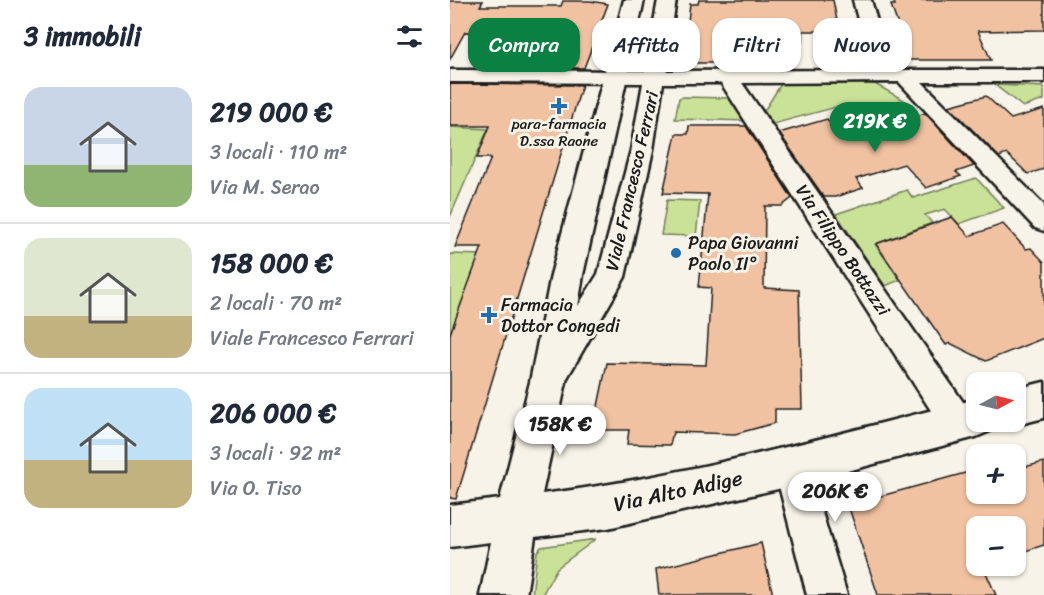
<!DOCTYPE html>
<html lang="it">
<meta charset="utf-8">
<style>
body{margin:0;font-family:Sriracha,sans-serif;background:#f6f6f7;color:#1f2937;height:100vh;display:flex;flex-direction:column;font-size:22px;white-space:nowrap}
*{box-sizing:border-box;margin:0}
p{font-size:20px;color:#747a83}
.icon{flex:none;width:33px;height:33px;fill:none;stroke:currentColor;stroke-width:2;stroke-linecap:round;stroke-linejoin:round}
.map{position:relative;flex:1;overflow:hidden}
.sheet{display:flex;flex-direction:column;background:#fff;width:450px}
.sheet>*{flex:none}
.hud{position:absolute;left:18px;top:18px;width:486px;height:54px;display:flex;gap:12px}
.needle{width:39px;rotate:83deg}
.controls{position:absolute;left:516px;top:372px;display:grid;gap:12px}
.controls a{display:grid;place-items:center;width:60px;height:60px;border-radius:12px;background:#fff;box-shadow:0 2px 4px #0004;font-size:30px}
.price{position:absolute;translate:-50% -51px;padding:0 14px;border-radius:21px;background:#fff;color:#222;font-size:20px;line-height:39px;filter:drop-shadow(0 2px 3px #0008)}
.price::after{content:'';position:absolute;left:50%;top:36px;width:18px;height:14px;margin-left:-9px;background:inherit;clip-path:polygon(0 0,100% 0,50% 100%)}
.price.active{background:#0b8043;color:#fff}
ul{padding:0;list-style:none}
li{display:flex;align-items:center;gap:18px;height:150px;padding:0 24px}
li+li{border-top:2px solid #e0e1e3}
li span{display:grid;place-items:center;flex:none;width:168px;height:120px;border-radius:18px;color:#555}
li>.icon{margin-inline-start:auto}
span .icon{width:72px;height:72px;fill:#fffc;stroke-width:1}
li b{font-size:26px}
h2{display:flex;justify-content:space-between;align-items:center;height:72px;padding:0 24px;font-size:26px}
.tag{padding:0 21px;border-radius:18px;background:#fff;box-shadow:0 2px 4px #0004;font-size:21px;line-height:54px}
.tag.active{background:#0b8043;color:#fff}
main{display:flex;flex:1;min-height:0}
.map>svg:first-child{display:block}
.green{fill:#cae297;stroke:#737f5a;stroke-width:1.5}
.building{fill:#f1c2a1;stroke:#1c1c1c;stroke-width:1.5}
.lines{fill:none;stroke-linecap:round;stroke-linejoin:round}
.minor-casing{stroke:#1c1c1c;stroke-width:5}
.tertiary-casing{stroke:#1c1c1c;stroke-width:5}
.minor{fill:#f7f3e8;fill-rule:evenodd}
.tertiary{fill:#f7f3e8;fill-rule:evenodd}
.poi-dot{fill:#1f6fb2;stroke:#f7f3e8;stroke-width:2}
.labels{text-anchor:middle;stroke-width:6;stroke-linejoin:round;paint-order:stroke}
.far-poi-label{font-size:15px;fill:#1c1c1c;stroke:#f7f3e8}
.street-label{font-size:18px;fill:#1c1c1c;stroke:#f7f3e8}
.poi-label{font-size:18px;fill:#1c1c1c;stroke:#f7f3e8;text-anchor:start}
.near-street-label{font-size:21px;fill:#1c1c1c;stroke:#f7f3e8}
</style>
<main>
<section class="sheet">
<h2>3 immobili<svg class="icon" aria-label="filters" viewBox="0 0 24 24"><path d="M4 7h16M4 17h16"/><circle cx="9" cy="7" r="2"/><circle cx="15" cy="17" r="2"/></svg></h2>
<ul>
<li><span style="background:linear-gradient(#c9d6e8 65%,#8fb573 0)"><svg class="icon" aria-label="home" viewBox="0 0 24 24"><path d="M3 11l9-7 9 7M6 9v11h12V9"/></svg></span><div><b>219 000 €</b><p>3 locali · 110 m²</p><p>Via M. Serao</p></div></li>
<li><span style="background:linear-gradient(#dfe7d0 65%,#c2b280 0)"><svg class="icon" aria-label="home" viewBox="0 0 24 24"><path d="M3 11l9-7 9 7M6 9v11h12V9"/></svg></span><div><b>158 000 €</b><p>2 locali · 70 m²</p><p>Viale Francesco Ferrari</p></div></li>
<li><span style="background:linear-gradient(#bfe0f5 60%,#c2b280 0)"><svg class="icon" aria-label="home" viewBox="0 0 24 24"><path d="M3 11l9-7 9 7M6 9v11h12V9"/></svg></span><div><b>206 000 €</b><p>3 locali · 92 m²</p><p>Via O. Tiso</p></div></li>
</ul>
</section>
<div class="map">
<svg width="594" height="595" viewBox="0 0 594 595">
<rect width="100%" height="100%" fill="#f7f3e8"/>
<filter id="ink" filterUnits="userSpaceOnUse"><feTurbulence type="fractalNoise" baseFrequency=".0167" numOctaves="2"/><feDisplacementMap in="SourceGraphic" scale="12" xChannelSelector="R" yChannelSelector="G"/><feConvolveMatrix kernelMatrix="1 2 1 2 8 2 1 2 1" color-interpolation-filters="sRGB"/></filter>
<g filter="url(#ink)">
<!-- green -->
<path class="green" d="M423,83l31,17 10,10 -56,17 -18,-21 -67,18 -9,-13 17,-27z
M545,85l49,2v13l-21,7z
M232,97l49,1 18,23 -74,-2 4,-21z
M0,127l38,2 -38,88z
M526,178l28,30 -45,16 -14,-15 -20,6 7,8 -57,21 25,36 -15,6 -49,-72 71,-24 6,8z
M217,200l33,1 -4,35 -35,-1z
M0,254l31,1 -31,84z
M146,539l-39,29 -15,27h-10l5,-43 4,-5z"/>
<!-- building -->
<path class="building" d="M249,0h134l6,31h-37l1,9h-53v23h-60l3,-33h-6l3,-26h8z
M443,0h151v30l-66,1 13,29h-81l-19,-55h4z
M0,1h33l-3,5h81l2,-5h27l18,3 -24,64h-48l14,-35 -85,-1 -15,27z
M0,84l132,1 -126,414 -6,-1v-164l32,-87h-27l36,-89h-14l13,-32h-40z
M536,96l25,23 33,-10v60l-16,5 -21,-20 -8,3 -50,-51z
M475,113l49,53 -18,6 5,4 -35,12 -22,-24 -48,15 7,9 -28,9h-11l-45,-64 48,-14 11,15 65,-19 4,4z
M239,126h57l46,72 -10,8h-17l-1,82 35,2 3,119h-27v14l-40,11 -62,-2 -3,13 -43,-1 2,-14h-36l14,-67 99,2 5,-77 -12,-1 9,-93 -45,-1 13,-59h12z
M502,217l17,19 34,-12 23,25 5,-1 13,14v76l-58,23 -36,-18 -4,2 -70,-101z
M566,459l5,9 23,-6v83l-28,9v-28h-40v40h7l13,29h-118l-30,-90 128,-35v24h40z
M311,543l12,52h-114l-3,-26z"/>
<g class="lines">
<defs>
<path id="minor" d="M208,0h18l-11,71 206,-1 -18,-70h18l20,70h153v12h-122l122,123v26l-9,-3 -136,-146 -157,1 228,329 5,11 -5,11 -12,5 -12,-5 -225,-351h-58l-10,67 -28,127 -62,108 -11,5 -11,-5 -5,-10 5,-10 57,-91 33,-124 12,-67 -193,-1v-12l195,1z
M341,449l12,5 5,12 39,129h-40l-33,-129 5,-12z"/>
<path id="tertiary" d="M174,0h20l-61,275 -17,107 -24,112c147,-18 291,-59 434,-95v23h18l-4,9 -14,6 -185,49 -183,42 -73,9 -9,58h-46l11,-53 -41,5v-42l50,-6 30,-117 21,-107z
M594,382v36l-28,7 -9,-3h9v-33z"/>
</defs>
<!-- minor casing -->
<use href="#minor" class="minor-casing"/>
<!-- tertiary casing -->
<use href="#tertiary" class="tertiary-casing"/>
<!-- minor -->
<use href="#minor" class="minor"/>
<!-- tertiary -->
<use href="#tertiary" class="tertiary"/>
</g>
</g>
<!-- markers -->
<g class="poi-dot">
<path d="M106 97h6v6h6v6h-6v6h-6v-6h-6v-6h6z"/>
<circle cx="226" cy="253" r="6"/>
<path d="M36 306h6v6h6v6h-6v6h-6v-6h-6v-6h6z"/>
</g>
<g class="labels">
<!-- far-poi labels -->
<g class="far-poi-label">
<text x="109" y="129">para-farmacia<tspan x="109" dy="17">D.ssa Raone</tspan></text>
</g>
<!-- street labels -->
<g class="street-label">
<text transform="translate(182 181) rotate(-77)" y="6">Viale Francesco Ferrari</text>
<text transform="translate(393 250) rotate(56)" y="6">Via Filippo Bottazzi</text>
</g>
<!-- poi labels -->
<g class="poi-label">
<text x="238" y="249">Papa Giovanni<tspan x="238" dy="21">Paolo II°</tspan></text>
<text x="51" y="311">Farmacia<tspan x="51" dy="21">Dottor Congedi</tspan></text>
</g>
<!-- near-street labels -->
<g class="near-street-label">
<text transform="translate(228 491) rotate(-12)" y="7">Via Alto Adige</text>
</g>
</g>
</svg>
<div class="controls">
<a><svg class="needle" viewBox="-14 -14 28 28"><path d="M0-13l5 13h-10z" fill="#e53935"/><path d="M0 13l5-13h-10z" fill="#747a83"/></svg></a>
<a>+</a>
<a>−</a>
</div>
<b class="price active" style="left:425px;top:153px">219K €</b>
<b class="price" style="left:110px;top:456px">158K €</b>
<b class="price" style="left:385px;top:523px">206K €</b>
<div class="hud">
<a class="tag active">Compra</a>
<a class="tag">Affitta</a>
<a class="tag">Filtri</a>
<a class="tag">Nuovo</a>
</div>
</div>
</main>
